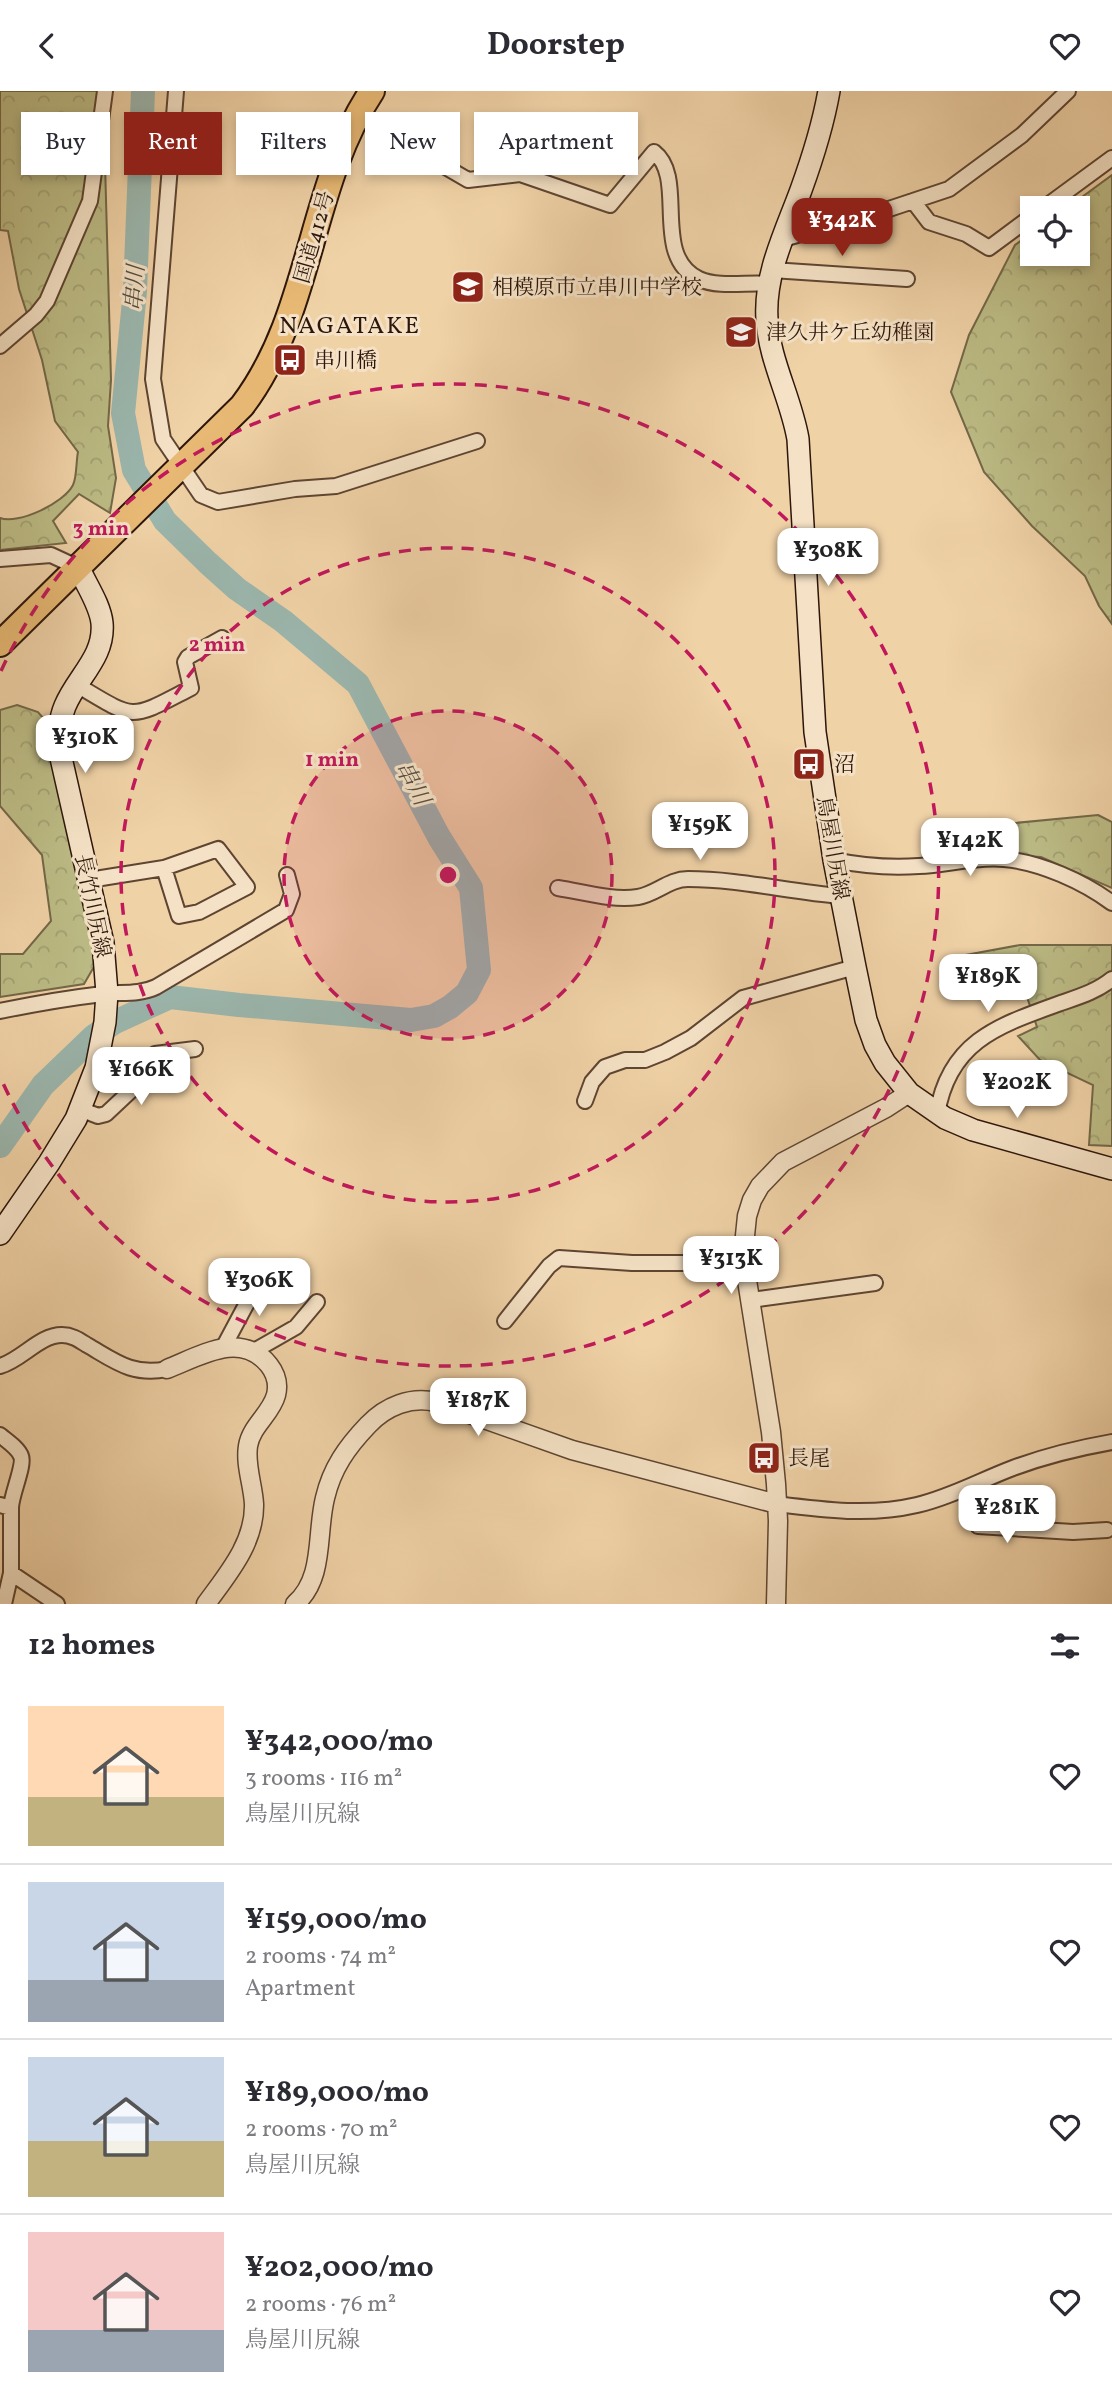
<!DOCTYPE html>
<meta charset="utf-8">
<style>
body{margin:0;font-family:Vollkorn,"Noto Serif JP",serif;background:#f2f2f3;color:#2b2b33;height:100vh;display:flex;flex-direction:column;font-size:26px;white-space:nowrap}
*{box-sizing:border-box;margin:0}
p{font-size:23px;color:#7c7c81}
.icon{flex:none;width:38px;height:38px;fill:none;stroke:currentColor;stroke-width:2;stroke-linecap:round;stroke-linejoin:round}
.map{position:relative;height:1513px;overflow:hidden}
.details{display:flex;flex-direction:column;background:#fff;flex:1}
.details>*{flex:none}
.guide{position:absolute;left:21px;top:21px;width:700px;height:63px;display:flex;gap:14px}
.controls{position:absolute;left:1020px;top:105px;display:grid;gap:14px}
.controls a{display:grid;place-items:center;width:70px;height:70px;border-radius:0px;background:#fff;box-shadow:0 4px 10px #0003;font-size:35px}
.price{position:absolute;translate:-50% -60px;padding:0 16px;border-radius:14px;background:#fff;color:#222;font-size:23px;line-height:46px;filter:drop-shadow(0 2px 4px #0008)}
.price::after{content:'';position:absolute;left:50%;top:42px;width:21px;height:16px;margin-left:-10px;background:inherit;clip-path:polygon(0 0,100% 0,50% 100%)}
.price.active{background:#8f2418;color:#fff}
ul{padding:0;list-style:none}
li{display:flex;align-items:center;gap:21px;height:175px;padding:0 28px}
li+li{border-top:2px solid #e1e1e2}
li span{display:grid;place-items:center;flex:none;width:196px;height:140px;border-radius:0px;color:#555}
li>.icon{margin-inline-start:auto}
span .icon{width:84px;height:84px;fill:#fffc;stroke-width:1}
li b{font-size:30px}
h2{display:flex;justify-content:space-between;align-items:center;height:84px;padding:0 28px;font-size:30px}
.chip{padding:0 24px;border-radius:0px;background:#fff;box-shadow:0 4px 10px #0003;font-size:24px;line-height:63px}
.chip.active{background:#8f2418;color:#fff}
header{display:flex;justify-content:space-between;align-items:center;height:91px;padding:0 28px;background:#fff;font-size:32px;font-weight:700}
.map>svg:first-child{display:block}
.forest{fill:url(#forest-crowns);stroke:#746848;stroke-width:2}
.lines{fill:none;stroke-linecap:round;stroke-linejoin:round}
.river{stroke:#9bb6ad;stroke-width:24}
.minor-casing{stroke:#5e4532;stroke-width:18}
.tertiary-casing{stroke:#5e4532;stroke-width:21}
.secondary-casing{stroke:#2d160b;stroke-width:24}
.trunk-casing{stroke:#2d160b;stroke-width:28}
.minor{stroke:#f5e2c6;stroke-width:14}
.tertiary{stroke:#f5e2c6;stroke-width:18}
.secondary{stroke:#f5e2c6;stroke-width:21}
.trunk{stroke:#e8b974;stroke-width:24}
.ring{fill:none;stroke:#c2185b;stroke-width:3.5;stroke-dasharray:12 9}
.labels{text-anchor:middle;stroke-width:6;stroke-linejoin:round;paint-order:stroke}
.street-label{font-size:21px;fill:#2d160b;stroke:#f5e2c6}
.poi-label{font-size:21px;fill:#2d160b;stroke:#f5e2c6;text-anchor:start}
.water-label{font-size:23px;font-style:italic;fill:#544e44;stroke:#f5e2c6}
.quarter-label{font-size:24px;letter-spacing:2px;fill:#2d160b;stroke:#f5e2c6}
.centre{fill:#c2185b;stroke:#f5e2c6;stroke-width:3.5}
.ring-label{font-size:21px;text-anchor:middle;font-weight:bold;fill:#c2185b;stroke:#f5e2c6;stroke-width:6;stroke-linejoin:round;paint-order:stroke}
</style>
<header><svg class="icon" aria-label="back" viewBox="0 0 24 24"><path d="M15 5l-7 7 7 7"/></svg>Doorstep<svg class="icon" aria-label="heart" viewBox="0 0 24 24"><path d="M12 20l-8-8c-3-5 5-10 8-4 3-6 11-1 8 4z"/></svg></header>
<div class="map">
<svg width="1112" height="1513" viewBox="0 0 1112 1513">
<defs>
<pattern id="forest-crowns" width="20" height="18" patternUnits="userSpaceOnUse" patternTransform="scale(1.75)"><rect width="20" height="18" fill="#bcbb85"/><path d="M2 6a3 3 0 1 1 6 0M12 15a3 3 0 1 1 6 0" fill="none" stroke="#a2a072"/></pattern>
</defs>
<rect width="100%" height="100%" fill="#f0d2a7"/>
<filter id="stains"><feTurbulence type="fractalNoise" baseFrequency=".00286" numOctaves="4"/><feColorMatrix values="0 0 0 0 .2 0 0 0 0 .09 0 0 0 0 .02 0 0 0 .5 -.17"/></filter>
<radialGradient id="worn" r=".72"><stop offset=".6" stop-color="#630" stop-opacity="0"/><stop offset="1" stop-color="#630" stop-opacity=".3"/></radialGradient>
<!-- forest -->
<path class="forest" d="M0,0h103l8,289 -3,46 8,52 -6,35 -31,-19 -26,27 13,22 -66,7v-32c18,7 64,-15 73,-33 4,-8 3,-24 5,-33l-23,-31 -13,-61 -23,-71 -11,-58 -8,-1z
M1112,84v449l-13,-18 -14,-30 -53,-50 -48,-54 -33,-80 18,-57 46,-90 17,-12v21h46v-46h-11z
M17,614l21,7 19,22 42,224 -15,26 -84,13v-43h23l28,-33 -9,-66 -42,-49v-96z
M1098,724l14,7v66l-71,-31 -99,-6 -16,-11 47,-13z
M1020,854h92v201l-23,-1 4,-60 -53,-25 -22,-24 19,-9 -10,-30 -44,1 -23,-42z"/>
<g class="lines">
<!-- river -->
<path class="river" d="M0,1055l43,-61 51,-49 21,-14 55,-25 69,8 172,15 23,-4 16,-9 17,-14 12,-23 -8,-82 -32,-51 -81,-153 -75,-63 -46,-32 -29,-26 -43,-42 -31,-51 -11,-57 12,-122 8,-200"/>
<defs>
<path id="minor" d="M176,0l-23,288 10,60 38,56 17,7 77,-13 41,-3 141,-45
M356,24l112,65 52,-6 90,31 44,-53c34,26 -4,104 45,127 20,9 48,3 70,5
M913,110l16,21 37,12 23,14 43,-32
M1044,117l68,-50
M783,148l106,-30 60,-20 73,-54 46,-44
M772,179l135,9
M0,255l36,-31 11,-14 43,-100 15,-110
M0,468l51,-4 28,13
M77,594c60,36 52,35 114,3l-6,-26 3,-5 34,-19
M834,769c29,6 56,8 85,6 28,-1 57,-10 85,-7 36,3 80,23 108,44
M89,789l75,-12 54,-19 29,38 -48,25 -20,4 -15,-48
M558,797c26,4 54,13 80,9 18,-3 31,-18 50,-18 51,0 102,13 153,17
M0,920c34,-7 68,-13 103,-17 18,-2 36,1 53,-7l130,-77 6,-16 -5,-19
M585,1010l7,-19 13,-15 20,-7h20l20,-8 26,-14 52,-40 112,-31
M80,1018l18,7 8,-2 33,-31 11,-25 5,-4 40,-5
M937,1023c12,-72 60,-88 121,-110 20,-7 38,-12 54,-25
M751,1209l124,-17
M505,1230l44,-55 10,-8 73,5h69l42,-8
M223,1257l41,-77
M254,1260l42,-24 21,-25
M0,1275c22,-6 39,-31 62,-31 10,0 17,5 25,10 28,16 45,31 80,24
M0,1344c7,6 18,13 21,21 4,9 -10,39 -10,52l-11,-3
M980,1391l-2,44 95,6 34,-2
M777,1413c47,6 93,12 140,1 34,-8 64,-25 96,-37 32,-12 65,-20 99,-26
M11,1482l46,31
M4,1513l7,-31v-65"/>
<path id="tertiary" d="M167,1278c33,-13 74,-39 102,-4 7,9 10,18 7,30 -5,19 -25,31 -28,51 -3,19 5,39 6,58 1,39 -27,71 -48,100
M295,1513c30,-26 21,-70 30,-106 7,-30 22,-51 43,-73 18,-19 43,-29 68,-23l136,48 205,54
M776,1513l2,-83 -2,-37 -5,-52 -28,-177 4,-39 5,-16 8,-14 23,-24 103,-54 23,-15"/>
<path id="secondary" d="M829,0c-6,34 -16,66 -28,99 -15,41 -37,84 -34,129 2,41 24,79 31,120l17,293 19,128 21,107 11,53 9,25 10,18 24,30 36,25 28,12 139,39
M0,1143l49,-71 27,-44 20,-51 9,-46 2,-29 -4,-50 -44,-194c0,-15 0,-29 6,-43 12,-29 40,-49 37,-83 -2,-19 -16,-38 -23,-55"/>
<path id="trunk" d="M0,553l242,-238c71,-93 66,-219 130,-315"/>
</defs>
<!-- minor casing -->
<use href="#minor" class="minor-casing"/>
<!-- tertiary casing -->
<use href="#tertiary" class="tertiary-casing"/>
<!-- secondary casing -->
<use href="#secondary" class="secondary-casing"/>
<!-- trunk casing -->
<use href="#trunk" class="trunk-casing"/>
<!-- minor -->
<use href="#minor" class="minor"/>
<!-- tertiary -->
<use href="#tertiary" class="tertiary"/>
<!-- secondary -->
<use href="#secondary" class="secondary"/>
<!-- trunk -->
<use href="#trunk" class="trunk"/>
</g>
<!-- distance rings -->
<circle cx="448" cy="784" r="164" fill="#c2185b" fill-opacity=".12"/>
<g class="ring">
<circle cx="448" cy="784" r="164"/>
<circle cx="448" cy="784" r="327"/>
<path d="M1 580A491 491 0 1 1 1 988"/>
</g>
<!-- icons -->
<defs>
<symbol id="school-square" viewBox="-11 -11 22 22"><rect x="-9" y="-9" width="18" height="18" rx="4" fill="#8f2418" stroke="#f5e2c6"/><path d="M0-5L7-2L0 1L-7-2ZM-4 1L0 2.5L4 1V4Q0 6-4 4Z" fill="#fff"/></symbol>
<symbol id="bus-square" viewBox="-11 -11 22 22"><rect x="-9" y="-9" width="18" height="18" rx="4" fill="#8f2418" stroke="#f5e2c6"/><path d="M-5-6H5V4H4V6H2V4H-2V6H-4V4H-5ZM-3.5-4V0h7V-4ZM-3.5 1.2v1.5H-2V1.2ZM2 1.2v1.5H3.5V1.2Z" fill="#fff"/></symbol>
</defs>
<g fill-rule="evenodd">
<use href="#school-square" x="449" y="177" width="38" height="38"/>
<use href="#school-square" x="722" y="222" width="38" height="38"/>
<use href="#bus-square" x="271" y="250" width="38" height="38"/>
<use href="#bus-square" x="790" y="654" width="38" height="38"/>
<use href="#bus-square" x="745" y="1348" width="38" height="38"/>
</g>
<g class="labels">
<!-- street labels -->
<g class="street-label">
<text transform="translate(314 146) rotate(-74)" y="7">国道412号</text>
<text transform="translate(833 757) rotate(80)" y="7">鳥屋川尻線</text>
<text transform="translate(93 815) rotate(78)" y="7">長竹川尻線</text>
</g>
<!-- poi labels -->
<g class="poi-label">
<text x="492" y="203">相模原市立串川中学校</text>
<text x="766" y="248">津久井ケ丘幼稚園</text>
<text x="314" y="276">串川橋</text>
<text x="834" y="680">沼</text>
<text x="788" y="1374">長尾</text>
</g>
<!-- water labels -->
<g class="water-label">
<text transform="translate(134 197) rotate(-86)" y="8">串川</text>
<text transform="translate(413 692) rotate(61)" y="8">串川</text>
</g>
<!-- quarter labels -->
<g class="quarter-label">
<text x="350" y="242">NAGATAKE</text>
</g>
</g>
<circle cx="448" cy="784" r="10" class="centre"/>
<g class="ring-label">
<text x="101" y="444">3 min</text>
<text x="217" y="560">2 min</text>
<text x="332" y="675">1 min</text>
</g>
<rect width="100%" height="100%" filter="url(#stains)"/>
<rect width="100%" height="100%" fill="url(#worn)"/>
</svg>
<div class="controls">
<a><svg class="icon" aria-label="locate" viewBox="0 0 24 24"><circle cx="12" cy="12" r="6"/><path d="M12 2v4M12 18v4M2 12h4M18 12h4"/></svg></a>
</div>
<b class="price active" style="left:842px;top:167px">¥342K</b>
<b class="price" style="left:828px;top:497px">¥308K</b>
<b class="price" style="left:85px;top:684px">¥310K</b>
<b class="price" style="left:700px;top:771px">¥159K</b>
<b class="price" style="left:970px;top:787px">¥142K</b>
<b class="price" style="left:988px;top:923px">¥189K</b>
<b class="price" style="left:141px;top:1016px">¥166K</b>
<b class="price" style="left:1017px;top:1029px">¥202K</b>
<b class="price" style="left:731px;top:1205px">¥313K</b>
<b class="price" style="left:259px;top:1227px">¥306K</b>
<b class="price" style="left:478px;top:1347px">¥187K</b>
<b class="price" style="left:1007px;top:1454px">¥281K</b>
<div class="guide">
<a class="chip">Buy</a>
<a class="chip active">Rent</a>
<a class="chip">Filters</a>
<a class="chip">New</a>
<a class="chip">Apartment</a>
</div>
</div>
<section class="details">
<h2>12 homes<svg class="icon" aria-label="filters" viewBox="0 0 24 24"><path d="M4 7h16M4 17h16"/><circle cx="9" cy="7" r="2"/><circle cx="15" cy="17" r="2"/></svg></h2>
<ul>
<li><span style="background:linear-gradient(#ffd9b3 65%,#c2b280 0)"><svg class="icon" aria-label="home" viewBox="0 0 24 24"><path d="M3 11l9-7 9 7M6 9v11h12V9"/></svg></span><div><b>¥342,000/mo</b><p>3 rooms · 116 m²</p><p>鳥屋川尻線</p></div><svg class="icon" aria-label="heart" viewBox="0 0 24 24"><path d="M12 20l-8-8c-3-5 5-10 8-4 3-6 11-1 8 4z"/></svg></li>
<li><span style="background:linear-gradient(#c9d6e8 70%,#9aa5b1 0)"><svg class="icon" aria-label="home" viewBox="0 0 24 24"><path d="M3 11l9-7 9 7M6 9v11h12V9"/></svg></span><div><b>¥159,000/mo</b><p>2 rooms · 74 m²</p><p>Apartment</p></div><svg class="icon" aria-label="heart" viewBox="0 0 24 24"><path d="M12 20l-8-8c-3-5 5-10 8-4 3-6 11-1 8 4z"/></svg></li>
<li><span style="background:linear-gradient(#c9d6e8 60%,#c2b280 0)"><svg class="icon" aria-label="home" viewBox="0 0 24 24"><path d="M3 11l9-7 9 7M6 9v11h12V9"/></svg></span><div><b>¥189,000/mo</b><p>2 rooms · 70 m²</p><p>鳥屋川尻線</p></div><svg class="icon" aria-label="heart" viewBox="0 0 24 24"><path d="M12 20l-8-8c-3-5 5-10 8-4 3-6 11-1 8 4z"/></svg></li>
<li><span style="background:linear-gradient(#f6c9c9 70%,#9aa5b1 0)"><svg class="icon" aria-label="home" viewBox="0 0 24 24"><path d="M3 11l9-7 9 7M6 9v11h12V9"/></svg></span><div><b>¥202,000/mo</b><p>2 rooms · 76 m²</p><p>鳥屋川尻線</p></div><svg class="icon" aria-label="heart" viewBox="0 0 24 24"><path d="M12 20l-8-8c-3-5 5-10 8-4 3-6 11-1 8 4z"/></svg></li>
</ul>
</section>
